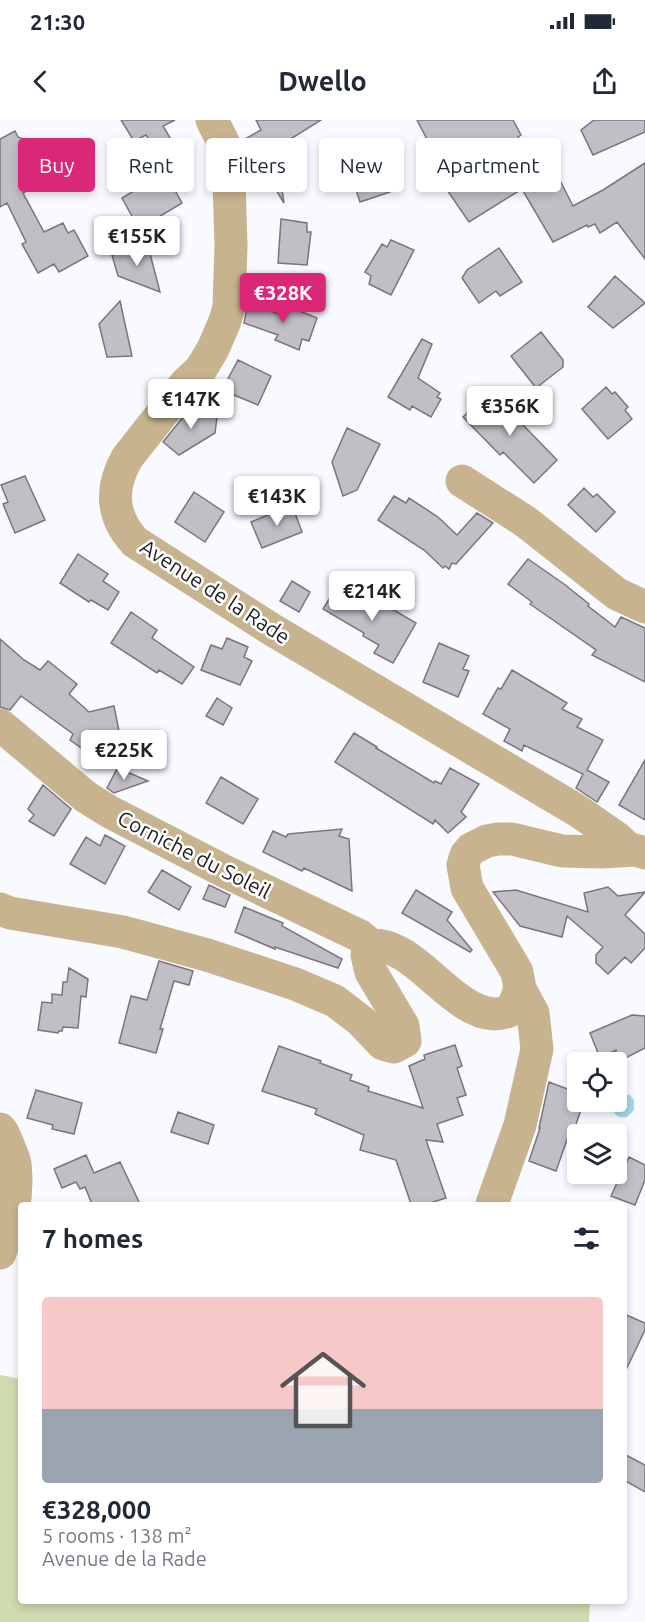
<!DOCTYPE html>
<meta charset="utf-8">
<style>
body{margin:0;font-family:Ubuntu,sans-serif;background:#f2f2f3;color:#1f2937;height:100vh;display:flex;flex-direction:column;font-size:22px;white-space:nowrap}
*{box-sizing:border-box;margin:0}
p{font-size:20px;color:#747a83}
.icon{flex:none;width:33px;height:33px;fill:none;stroke:currentColor;stroke-width:2;stroke-linecap:round;stroke-linejoin:round}
.map{position:relative;flex:1;overflow:hidden}
.panel{position:absolute;left:18px;top:1082px;width:609px;height:402px;display:flex;flex-direction:column;background:#fff;border-radius:6px;box-shadow:0 3px 9px #0003}
.panel>*{flex:none}
.hud{position:absolute;left:18px;top:18px;width:609px;height:54px;display:flex;gap:12px}
.controls{position:absolute;left:567px;top:932px;display:grid;gap:12px}
.controls a{display:grid;place-items:center;width:60px;height:60px;border-radius:6px;background:#fff;box-shadow:0 3px 9px #0003;font-size:30px}
.price{position:absolute;translate:-50% -51px;padding:0 14px;border-radius:6px;background:#fff;color:#222;font-size:20px;line-height:39px;filter:drop-shadow(0 2px 3px #0008)}
.price::after{content:'';position:absolute;left:50%;top:36px;width:18px;height:14px;margin-left:-9px;background:inherit;clip-path:polygon(0 0,100% 0,50% 100%)}
.price.active{background:#db2777;color:#fff}
ul{padding:0;list-style:none}
li{display:grid;align-content:center;gap:12px;height:318px;padding:0 24px}
li+li{border-top:2px solid #e0e1e3}
li span{display:grid;place-items:center;height:186px;border-radius:6px;color:#555}
li>.icon{margin-inline-start:auto}
span .icon{width:108px;height:108px;fill:#fffc;stroke-width:1}
li b{font-size:26px}
h2{display:flex;justify-content:space-between;align-items:center;height:72px;padding:0 24px;font-size:26px}
.tag{padding:0 21px;border-radius:6px;background:#fff;box-shadow:0 3px 9px #0003;font-size:21px;line-height:54px}
.tag.active{background:#db2777;color:#fff}
.status{display:flex;justify-content:space-between;align-items:center;height:42px;padding:0 30px;background:#fff;direction:ltr}
.status svg{height:16px;fill:currentColor}
header{display:flex;justify-content:space-between;align-items:center;height:78px;padding:0 24px;background:#fff;font-size:27px;font-weight:700}
.map>svg:first-child{display:block}
.green{fill:#cedaaf}
.water{fill:#a4d6ed}
.building{fill:#c1bec6;stroke:#79757c;stroke-width:1.5}
.lines{fill:none;stroke-linecap:round;stroke-linejoin:round}
.minor{stroke:#c7b48f;stroke-width:33}
.labels{text-anchor:middle;stroke-width:5;stroke-linejoin:round;paint-order:stroke}
.street-label{font-size:21px;fill:#1c1d20;stroke:#fff}
</style>
<div class="status"><b>21:30</b><svg viewBox="0 0 49 12"><path d="M0 12V9h3v3zM5 12V6h3v6zM10 12V3h3v9zM15 12V0h3v12zM26 1h20v11H26zM47 4h2v5h-2z"/></svg></div>
<header><svg class="icon" aria-label="back" viewBox="0 0 24 24"><path d="M15 5l-7 7 7 7"/></svg>Dwello<svg class="icon" aria-label="share" viewBox="0 0 24 24"><path d="M12 15V3M7 8l5-5 5 5M5 13v7h14v-7"/></svg></header>
<div class="map">
<svg width="645" height="1502" viewBox="0 0 645 1502">
<rect width="100%" height="100%" fill="#f8faff"/>
<!-- green -->
<path class="green" d="M0,1255l21,4v221h569l-1,22h-589z"/>
<!-- water -->
<path class="water" d="M617,973l13,2 4,5v10l-7,7c-8,2 -13,-2 -14,-9h-10l-7,-7h20z"/>
<!-- building -->
<path class="building" d="M121,0h54l-12,6 23,39 -16,7 -24,-37 -12,6z
M256,0h65l-45,28 8,55 -39,-64 16,-9z
M417,0h96l8,15 -3,2 19,31 13,-7 23,45 30,-16 42,-27v96l-28,-37 -17,11 -5,-9 -7,3 -1,-2 -34,17 -31,-53 -53,33 -24,-35 5,-3z
M594,0h51v12l-52,23 -12,-25z
M15,11l3,6 13,5 16,31v7l-24,13 21,39 19,-9 5,10 6,-3 14,26 -29,16 -5,-8 -16,9 -16,-29 4,-2 -19,-39 -7,4v-68z
M376,29l14,43 -30,10 -14,-43z
M165,52l17,31 -43,26 -17,-31z
M281,99l26,4v9h4l-4,33 -29,-2z
M391,120l23,10 -23,45 -22,-11 2,-8 -6,-4 17,-28 5,3z
M148,126l12,46 -42,-16 -6,-21z
M499,128l23,34 -22,14 -4,-5 -17,12 -17,-25 5,-8z
M615,156l30,27 -32,25 -25,-21z
M120,181l12,55 -25,1 -8,-33z
M248,183l30,11 4,-10 35,14 -8,23 -7,-2 -3,11 -24,-10 3,-5 -34,-12z
M541,212l22,28v7l-27,21 -25,-32z
M422,219l10,5 -14,34 22,15 -3,4 4,2 -10,18 -19,-11 -2,4 -22,-13z
M238,240l33,16 -13,29 -36,-15z
M606,267l6,7 3,-2 13,15 -3,3 7,9 -24,20 -26,-30z
M490,271l67,69 -23,23 -31,-31 -3,3 -37,-38z
M192,286l25,11 -2,16 -36,22 -16,-13z
M347,308l33,16 -23,46 -14,6 -11,-34z
M25,356l20,44 -30,13 -12,-29 5,-2 -7,-17z
M584,368l9,9 4,-3 18,18 -19,20 -28,-27z
M194,372l30,20 -19,30 -30,-20z
M394,376l12,7 3,-5 29,19 19,18 20,-22 16,10 -37,41 -4,-1 -3,6 -4,-3 -2,2 -19,-18 -46,-30z
M292,385l10,27 -40,16 -11,-26z
M78,434l30,20 -5,7 16,11 -11,18 -17,-10 -2,2 -29,-19z
M528,439l36,25 25,20 -1,2 27,21 6,-10 24,11v54l-53,-27 4,-5 -66,-46 2,-2 -24,-18z
M292,461l18,11 -11,20 -19,-11z
M337,466l42,22 3,-5 34,20 -23,40 -19,-10 5,-8 -16,-9 1,-3 -41,-24z
M131,492l26,18 -5,8 42,29 -12,17 -23,-14 -2,3 -46,-30z
M227,518l21,9 -4,10 8,4 -12,24 -39,-15 10,-25 11,4z
M0,519l24,21 16,10 8,-9 29,23 -8,10 20,18 25,-6 7,35 -11,15 -11,-8 -15,2 -14,-10 3,-6 -52,-38 -11,14 -10,-3z
M439,523l30,13 -6,13 6,2 -11,26 -35,-15z
M512,550l55,33 -5,6 20,10 -5,8 26,13 -16,30 22,12 -12,20 -21,-14 7,-14 -59,-29 -2,6 -18,-10 6,-12 -27,-15 15,-26 3,1z
M217,578l15,10 -9,17 -17,-9z
M354,613l23,14 -1,1 58,35 1,-2 6,3 9,-16 29,16 -18,28 5,5 -18,16 -13,-13 -2,4 -98,-62z
M645,640v60l-26,-15z
M118,647l9,5 21,9 -34,12 -7,-5z
M221,657l37,22 -15,25 -37,-21z
M43,665l28,24 -17,27 -25,-15 5,-6 -6,-6z
M342,709l-3,7 10,3 3,52 -48,-23 -2,3 -39,-19 10,-21 13,6 2,-3z
M105,715l20,11 -20,38 -35,-20 16,-27 14,9z
M162,750l29,17 -12,23 -31,-18z
M209,765l21,10 -5,12 -22,-8z
M608,767l10,9 27,-4 -20,23 20,19v14l-14,15 -6,-6 -17,17 -12,-11v-8l7,-8 -36,-31 -5,21 -42,-11 -27,-34 23,-2 72,22 -4,-19z
M416,770l36,22 -5,8 25,30 -2,2 -68,-39z
M244,787l39,16 -1,3 60,33 -4,9 -63,-21v2l-40,-17z
M159,841l34,10 -4,14 -15,-4 -14,48h3l-7,24 -37,-10 12,-47 16,4z
M69,848l19,11 -2,18 -5,-1 -3,32 -15,-1 -1,4h-3l-1,2 -20,-3 4,-28 10,1v-9l10,1 1,-13h4z
M632,895l13,1v32l-29,15v-13l-16,8 -10,-25z
M455,925l7,21 -5,2 9,27 -9,3 6,17 -26,9 6,18 -17,-2 20,58 -19,6h-16l-15,-44 -36,-10 4,-15 -49,-21 2,-5 -55,-18 17,-45 42,15 -1,2 32,12 -2,5 19,7 -1,4 55,17 -14,-42 16,-7 -1,-4z
M549,962l29,11v8h6l-13,38 -3,-2 -12,34 -27,-10 11,-33h-1z
M36,970l46,13 -8,31 -22,-5 1,-4 -26,-7z
M178,992l36,13 -6,19 -37,-12z
M86,1035l8,18 26,-11 20,42h-48l-7,-17 -5,2 -4,-7 -14,6 -8,-19z
M629,1037l16,8v15l-10,25 -24,-9z
M624,1194l21,9v7l-21,44z
M624,1334l21,11v27l-21,-12z"/>
<g class="lines">
<!-- minor -->
<path class="minor" d="M212,0l12,24 5,36 2,66 -2,61 -4,14 -12,28 -12,20 -15,14 -59,75c-17,30 -16,58 8,84l136,87 307,182 39,27 13,12
M462,361l64,41 91,72 28,13
M0,605l86,72 24,15 114,59 136,65 11,9
M0,789l10,4 113,19 84,23 88,29 40,17 26,20 22,23 11,3 11,-6 -2,-15 -32,-54 -4,-17 4,-10c43,-3 80,67 123,69 6,0 13,-2 18,-4l8,-21 -3,-17 -50,-84 -4,-23 3,-10 5,-6 16,-8 11,-2h14l50,12 40,1 33,-2 10,3
M0,1009l3,4c4,10 10,21 12,31 4,33 -4,59 -15,89
M492,1084l28,-79 17,-76 -4,-36 -13,-24"/>
</g>
<g class="labels">
<!-- street labels -->
<g class="street-label">
<text transform="translate(215 472) rotate(33)" y="7">Avenue de la Rade</text>
<text transform="translate(194 735) rotate(27)" y="7">Corniche du Soleil</text>
</g>
</g>
</svg>
<div class="controls">
<a><svg class="icon" aria-label="locate" viewBox="0 0 24 24"><circle cx="12" cy="12" r="6"/><path d="M12 2v4M12 18v4M2 12h4M18 12h4"/></svg></a>
<a><svg class="icon" aria-label="layers" viewBox="0 0 24 24"><path d="M12 4l9 5-9 5-9-5zM3 14l9 5 9-5"/></svg></a>
</div>
<b class="price" style="left:137px;top:147px">€155K</b>
<b class="price active" style="left:283px;top:204px">€328K</b>
<b class="price" style="left:191px;top:310px">€147K</b>
<b class="price" style="left:510px;top:317px">€356K</b>
<b class="price" style="left:277px;top:407px">€143K</b>
<b class="price" style="left:372px;top:502px">€214K</b>
<b class="price" style="left:124px;top:661px">€225K</b>
<div class="hud">
<a class="tag active">Buy</a>
<a class="tag">Rent</a>
<a class="tag">Filters</a>
<a class="tag">New</a>
<a class="tag">Apartment</a>
</div>
<section class="panel">
<h2>7 homes<svg class="icon" aria-label="filters" viewBox="0 0 24 24"><path d="M4 7h16M4 17h16"/><circle cx="9" cy="7" r="2"/><circle cx="15" cy="17" r="2"/></svg></h2>
<ul>
<li><span style="background:linear-gradient(#f6c9c9 60%,#9aa5b1 0)"><svg class="icon" aria-label="home" viewBox="0 0 24 24"><path d="M3 11l9-7 9 7M6 9v11h12V9"/></svg></span><div><b>€328,000</b><p>5 rooms · 138 m²</p><p>Avenue de la Rade</p></div></li>
</ul>
</section>
</div>
